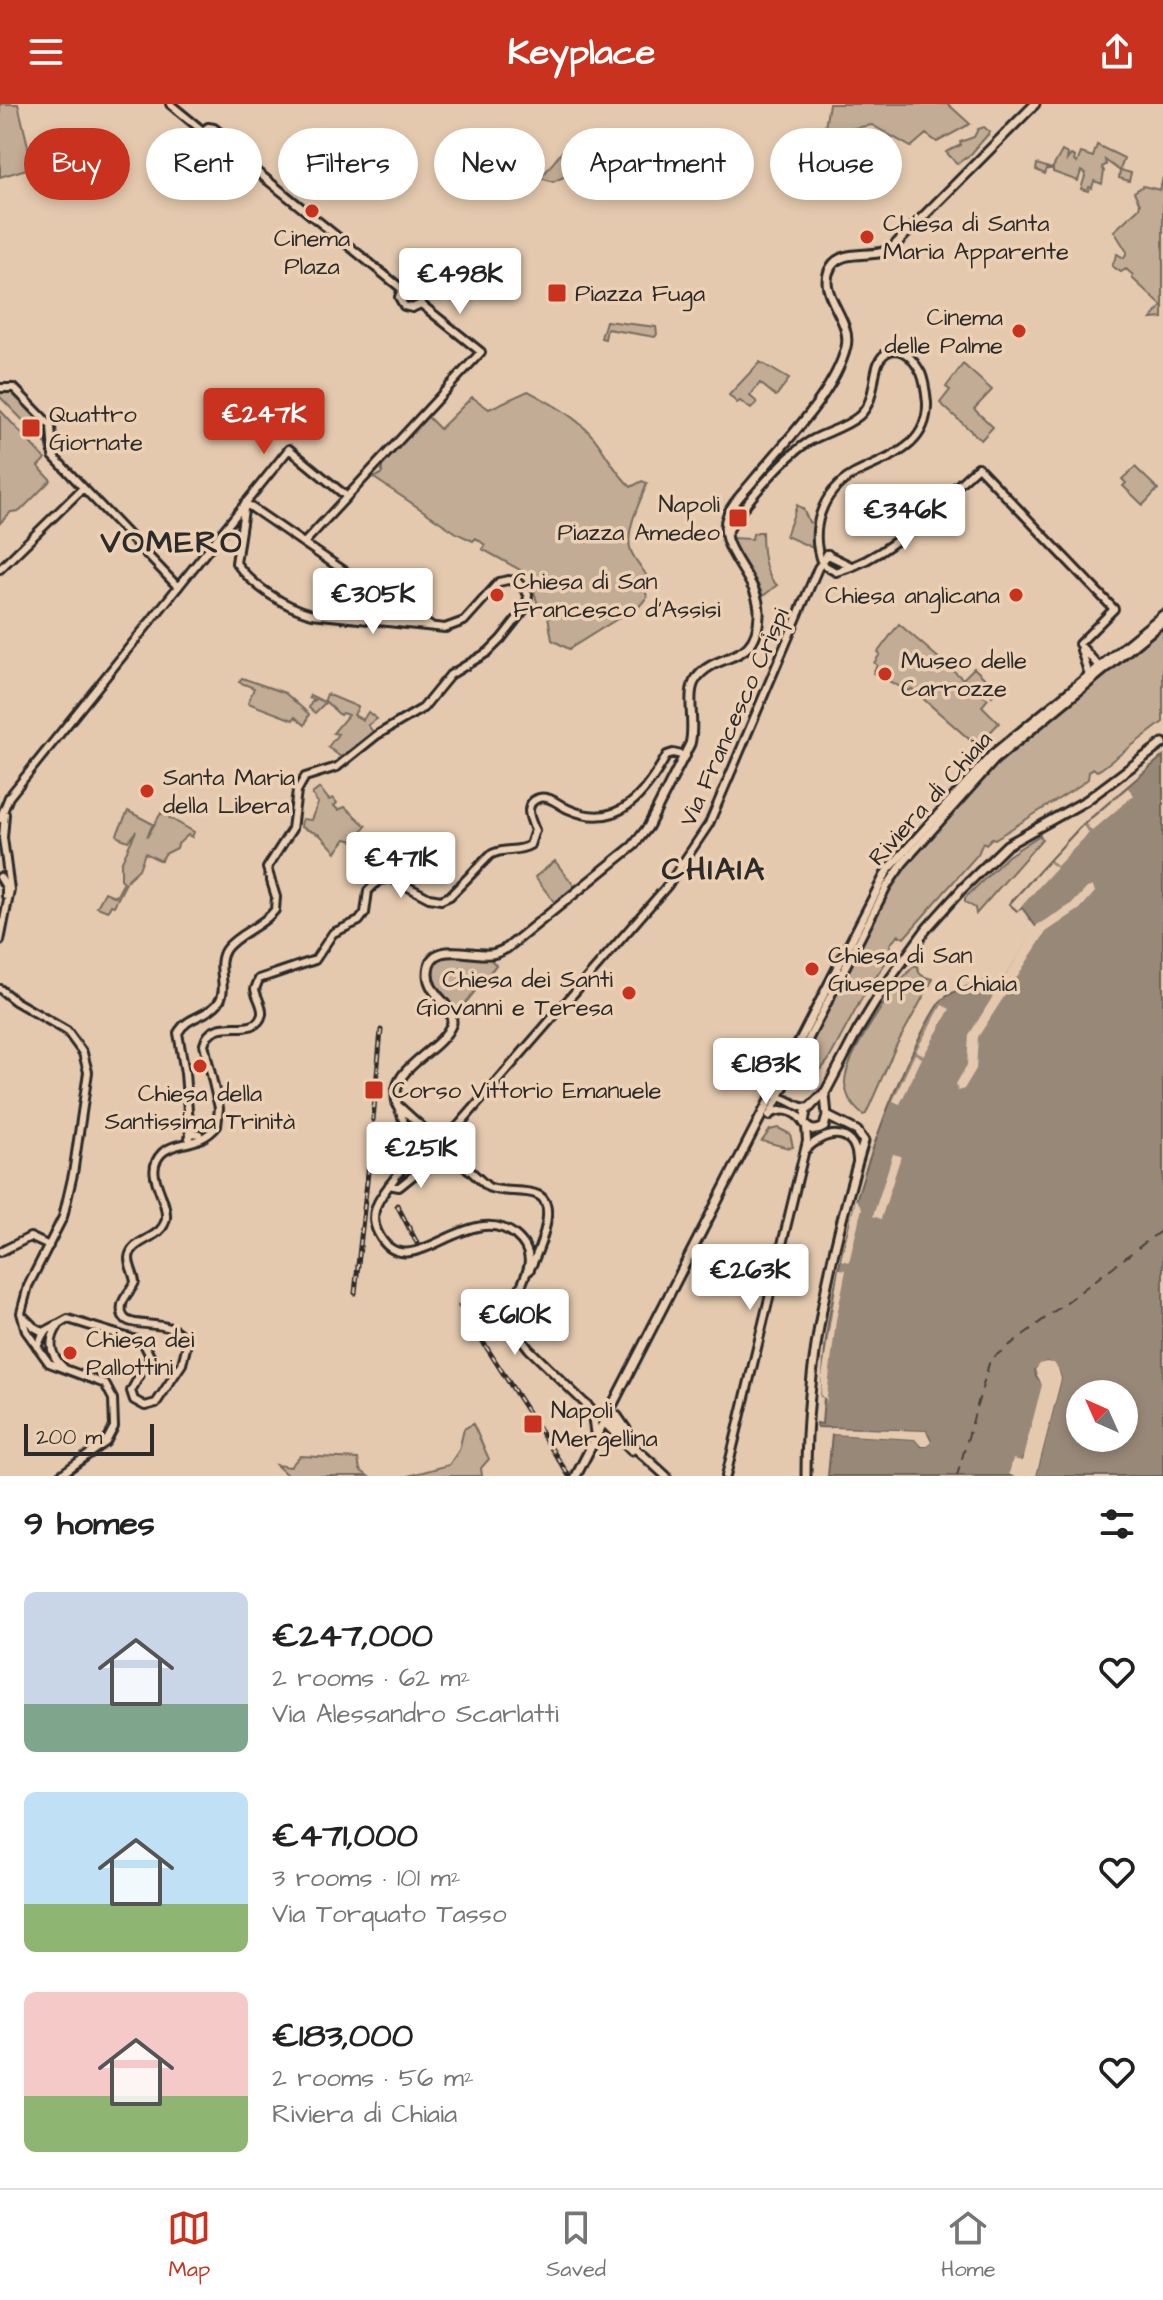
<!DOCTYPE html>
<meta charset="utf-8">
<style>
body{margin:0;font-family:"Architects Daughter",sans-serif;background:#f2f2f2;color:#222;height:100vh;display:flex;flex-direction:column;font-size:30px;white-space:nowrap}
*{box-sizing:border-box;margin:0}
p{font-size:26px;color:#767676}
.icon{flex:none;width:44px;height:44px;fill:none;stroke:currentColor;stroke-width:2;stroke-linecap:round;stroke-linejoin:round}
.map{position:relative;height:1372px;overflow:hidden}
.panel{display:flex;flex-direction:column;background:#fff;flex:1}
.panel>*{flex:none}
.guide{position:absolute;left:24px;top:24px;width:1116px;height:72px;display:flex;gap:16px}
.needle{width:52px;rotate:315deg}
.controls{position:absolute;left:1066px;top:1276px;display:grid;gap:16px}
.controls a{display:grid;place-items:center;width:72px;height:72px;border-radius:50%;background:#fff;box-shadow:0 4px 12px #0003;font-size:40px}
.scale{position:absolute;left:24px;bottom:20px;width:130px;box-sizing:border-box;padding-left:8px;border:4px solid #2b2b2b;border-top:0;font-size:22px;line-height:28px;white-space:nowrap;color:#2b2b2b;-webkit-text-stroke:6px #ecd0b3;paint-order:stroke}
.price{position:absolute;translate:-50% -68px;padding:0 18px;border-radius:8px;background:#fff;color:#222;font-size:26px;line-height:52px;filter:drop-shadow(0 2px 4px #0008)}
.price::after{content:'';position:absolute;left:50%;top:48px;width:24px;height:18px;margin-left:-12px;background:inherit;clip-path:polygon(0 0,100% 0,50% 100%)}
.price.on{background:#c8321e;color:#fff}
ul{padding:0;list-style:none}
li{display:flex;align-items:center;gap:24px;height:200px;padding:0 24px}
li span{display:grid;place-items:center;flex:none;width:224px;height:160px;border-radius:12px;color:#555}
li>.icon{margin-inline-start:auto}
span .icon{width:96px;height:96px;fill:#fffc;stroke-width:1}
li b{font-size:34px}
h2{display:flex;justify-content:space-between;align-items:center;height:96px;padding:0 24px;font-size:34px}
.pill{padding:0 28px;border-radius:36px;background:#fff;box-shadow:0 4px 12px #0003;font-size:28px;line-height:72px}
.pill.on{background:#c8321e;color:#fff}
header{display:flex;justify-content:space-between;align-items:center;height:104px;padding:0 24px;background:#c8321e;color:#fff;font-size:36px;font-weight:800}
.tabs{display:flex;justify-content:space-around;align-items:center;height:112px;border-top:2px solid #e0e0e0;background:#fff;font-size:22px;color:#767676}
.tabs a{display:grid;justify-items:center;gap:4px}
.tabs .on{color:#c8321e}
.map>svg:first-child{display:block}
.green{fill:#c2ac95;stroke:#766c60;stroke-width:2}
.water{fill:#988878;stroke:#6c6359;stroke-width:2;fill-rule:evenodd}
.pier{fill:#e4c9ae}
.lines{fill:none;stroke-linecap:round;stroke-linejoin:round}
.ferry{stroke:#46423e;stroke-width:2;stroke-dasharray:10 8;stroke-linecap:butt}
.tertiary-casing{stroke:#2b2b2b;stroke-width:12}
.secondary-casing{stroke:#2b2b2b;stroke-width:12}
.primary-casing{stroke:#2b2b2b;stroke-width:13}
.tertiary{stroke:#ecd0b3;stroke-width:6}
.secondary{stroke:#ecd0b3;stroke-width:6}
.primary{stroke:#ecd0b3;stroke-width:7}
.rail-casing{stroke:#2b2b2b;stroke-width:5}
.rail{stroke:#ecd0b3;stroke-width:2;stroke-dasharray:6;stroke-linecap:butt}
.poi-dot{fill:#c8321e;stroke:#ecd0b3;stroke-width:3}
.labels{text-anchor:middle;stroke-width:7;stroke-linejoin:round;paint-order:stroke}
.poi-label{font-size:24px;fill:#2b2b2b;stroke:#ecd0b3;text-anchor:start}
.street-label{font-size:24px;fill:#2b2b2b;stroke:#ecd0b3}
.district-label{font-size:32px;font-weight:bold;letter-spacing:2px;fill:#2b2b2b;stroke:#ecd0b3}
</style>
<header><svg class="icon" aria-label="menu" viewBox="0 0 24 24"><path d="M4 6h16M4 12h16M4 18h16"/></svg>Keyplace<svg class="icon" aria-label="share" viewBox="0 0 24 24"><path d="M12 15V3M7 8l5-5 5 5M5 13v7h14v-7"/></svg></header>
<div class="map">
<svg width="1163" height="1372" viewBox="0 0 1163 1372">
<rect width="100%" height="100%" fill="#e4c9ae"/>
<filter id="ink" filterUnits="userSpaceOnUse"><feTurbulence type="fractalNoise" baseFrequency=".0125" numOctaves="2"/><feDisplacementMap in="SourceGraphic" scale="16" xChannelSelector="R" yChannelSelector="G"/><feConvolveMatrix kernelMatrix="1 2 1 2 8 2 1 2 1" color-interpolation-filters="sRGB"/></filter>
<g filter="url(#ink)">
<!-- green -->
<path class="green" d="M0,0h18l15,63 -33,10z
M829,0h119l22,20 -33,18 -11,-8 -15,13 -39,-22 -48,8z
M984,23l6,5 -19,22 -14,10 -11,-12 15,-7 -1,-3 14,-5 4,-8z
M1097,41l27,13 -4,12 11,3 -2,8 -10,-3 1,-7 -15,-11 1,5 -4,2 2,4 -2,13 -8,-3 -2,7 -3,-1 -1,4 -7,-2 5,-16 -5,-2 -3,10 -25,-9v-3h-6l-2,5 -9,-4 1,-6 15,5 10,-18 6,3 -1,6 4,-5 4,2 -1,4 3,2 4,-10 12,4z
M565,44l7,11 -4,16 -15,7 -12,-4z
M1163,73v141l-12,1 11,-13 -30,-28 1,-3 -7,-6 -5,3 -9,-6 5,-12 7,4 3,-6 -13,-21 25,-23 1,-4 -6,-12 9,-6 17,4z
M606,217l50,6 1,7 -2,3 -48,-8 -2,10 -4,-1z
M760,258l29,17 -13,17 -16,-13 -10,13 7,6 -6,7 -11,-8 -3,2 -8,-8z
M963,260l29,26 -18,19 19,18 -12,13 -41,-37 10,-13 -4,-3z
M528,287c26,14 55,29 72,55 10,15 17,28 31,41l11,-6 5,2c-6,18 -21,44 -17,64 1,11 15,22 19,34l-4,7 2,9 -9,11 -8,3 -61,38 -17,-9 -4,-24 -11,-14 -6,-22 -7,-8 -42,-23 3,-4 -9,-7 -3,3 -15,-7 -87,-58 5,1 6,-4v-10l44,-48 14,14 32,-32 17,12z
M0,288h16l34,36 -1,19 -49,-50z
M0,306l45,49 -7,7 13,14 -31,31 -9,1 -11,11z
M1135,363l23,22 -15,16 -20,-19 3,-3 -4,-4z
M797,401l6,4 6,13 5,1 -1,25 -27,-12z
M758,428h4c0,16 2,43 15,53l-14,11c-7,-22 -26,-36 -31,-58l20,1 1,-5z
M899,520l64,55 11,-11 23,22 -5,6 -6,-9 -6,3v4l8,5 -6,7 17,17 -22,23 -65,-57 -4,2 -35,-18 4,-8 -3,-2 6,-9 -2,-2z
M1163,522v96l-62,47 -4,2 -4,-3 -4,4 -1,7 -9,7 -84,53 -3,-1 -6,6 -3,-2 -5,12 -74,84 -5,-3 -9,9 2,9 -30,45 -34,63 -9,11 -12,7 -13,-1 98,-193 13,-18 93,-105z
M242,574l43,15 24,21 -4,11 -10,-8 -2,3 -45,-17 6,-15 -15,-6z
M327,590l31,13 -4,8 9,5 5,-8 9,7 -9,6 5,7 -31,26 -14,-11 10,-13 -5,-1 15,-18 -6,-2 -2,2 -14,-13 -11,11 -6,-5 2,-5 4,-3 -6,-2 1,-3 14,7z
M320,684l9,12 4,-2 4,5 -3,3 4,4 7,-3 21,19 -7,9 -2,7 -11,-3 -10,13 -16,-17 -19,-8 1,-8 9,1 7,-17 -6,-9z
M128,707l25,13 -6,13 14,-24 33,19 -2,5 -4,-2 -10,9 -1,4 -12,6 -4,7 -16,-8 -6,16 -11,10 -14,27 -3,-1 -3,6 -11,-4 8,-15 11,5 8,-15 -3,-3v-16l15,-32 -8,10 -10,-4 -1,-3z
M1040,731l2,4 -66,75 -1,-6 -10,-6v-4l43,-42z
M555,757l20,26 -20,16 -20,-26z
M448,849l40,4 8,8 -41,51 -22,-31 -2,-16 9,-12z
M914,862h4c-1,10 7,11 15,13l-37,67 -30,68 -3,1c-10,-8 -17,-18 -18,-32 -1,-26 50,-98 69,-117z
M778,1024l12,6 3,13 -4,1 -27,-7 8,-11z
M473,1320l16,35 -8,9 1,8h-74l41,-11 10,-15 5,-21z
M300,1352l58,3 2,11 8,6h-80l-12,-11 14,2z"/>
<!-- water -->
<path class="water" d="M1163,652v720h-127l25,-97c-3,-10 -3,-15 -15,-17l-11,8 1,6 9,10 -17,63 -15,27h-185l4,-42 83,5 6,7h5l5,-6 -5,-9 -109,-4v-4l5,1 2,-27 -3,-1c3,-25 3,-51 8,-78 15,-88 41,-173 78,-255 7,-13 25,-54 35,-63 11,-10 30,-15 44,-19l11,10 40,-63 -15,-20 -5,3 -8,-7 70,-76zM1080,1290h44v44h-44z"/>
<!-- pier -->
<path class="pier" d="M1128,684l6,7 -42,36 -6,-7z
M1083,722l6,7 -32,33 -6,-6z
M1049,758l7,6 -38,42 -7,-6z
M1093,782l2,6 -15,17 -34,23 -68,105 -2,32 -12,20 -6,2 -2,-7 11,-19 2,-30 68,-110 35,-21 15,-16z
M942,901l8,4 -26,46 -8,-4z
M915,950l7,4 -22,46 -7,-3z
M893,1050l8,2 -20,63 -8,-3z
M856,1095l6,9 -13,54 -8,-2z
M839,1165l7,1 -10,50 -10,84v-5l-5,-3 1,-19z
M1046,1258l8,1 4,5 3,11 -25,97h-4l25,-97 -5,-12h-10l-3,4 2,7 8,9 -22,80 -7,2 -2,7h-5l-4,-2 4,-15 9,2 20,-76 -7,-15 5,-6z
M831,1324l95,3 5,10 -5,5h-5l-6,-7 -83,-5z"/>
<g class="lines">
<!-- ferry -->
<path class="ferry" d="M957,1372l33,-116 173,-131"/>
<defs>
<path id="tertiary" d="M170,0l33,27
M203,27l-2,6 5,7 8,1 5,-4
M203,27l5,-4 6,1 5,4v9
M219,37l183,148
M402,185l10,-4 7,2 4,8 -2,9
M402,185l-3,8 5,9 8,2 9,-4
M245,399l168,115 16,7
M726,433c9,-25 61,-83 84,-96 16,-9 35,-13 49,-25 22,-20 9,-54 29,-64 15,-7 27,10 33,21 4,9 5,20 6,30 1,46 -41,54 -73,71 -33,18 -45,56 -32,90l14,8c59,-16 98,-67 142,-105l136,142 -35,35 24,27
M304,439l177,-191 -60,-48
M826,450l25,12
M178,483l111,-138 57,47
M1081,546l8,25
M777,993c14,1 19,13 34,10
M397,1000c5,14 14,32 11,47 -4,30 -47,49 -30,82 29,58 90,-36 137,2 36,30 -10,58 -5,90l19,24 74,72
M400,1003l88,80c16,7 35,1 50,8 22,10 -2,62 -9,76
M769,1011c13,-8 26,-5 35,8
M769,1012l118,-230 16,-23 92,-103 168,-138
M190,1032l-5,-63 -7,-40c9,-17 29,-16 40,-30 12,-15 -4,-37 8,-54 12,-16 36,-22 49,-39l1,-13 -9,-29 25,-39 5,-38 8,-14 32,-10 40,-32 46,-27 27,-33 38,-23 13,-13 26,-33 1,-12 -11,-13 -9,-1 -9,2 -35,39 -19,7 -133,-14c-29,-8 -58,-27 -76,-51l9,-60
M805,1047c17,-20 50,-26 52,9
M389,1081l10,2 20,-16 249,-286 41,-61 109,-256 10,-14
M0,1148l30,-15 19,9
M726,1372l81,-335 -1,-15"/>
<path id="secondary" d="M0,284h14l37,38 2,30 125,131 -169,210 -9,22
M0,465l83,-81
M0,773l6,10v9
M0,837l10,-51 -7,-52 2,-24
M0,885l15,12 52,30 16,22 5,19 -15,102 -10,43 -35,69 -7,27 5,18 23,32 56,21 8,15 1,28 -8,15 -47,34
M189,1034l3,-5 7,1
M23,1212l11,11 11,6
M58,1222c-10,15 -9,29 6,42
M37,1243l7,-15 24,-13 75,23 7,14 -19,35 3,9 11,6 11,-3 26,-39 5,-20c-14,-35 -71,-5 -65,-39 1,-8 10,-15 13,-23 -1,-8 -6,-16 -6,-24 2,-20 34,-18 37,-40 2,-22 -24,-45 -4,-65 14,-13 37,-5 55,-27l2,-18 -15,-64c9,-32 52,-3 58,-30 1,-9 -6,-17 -7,-25l4,-10 56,-19 18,-27 26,-12 6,-8 3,-22 11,-11 12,-2 38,20 12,2 9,-4 40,-41c13,-8 27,-2 40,-10l5,-15c-4,-10 -13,-26 4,-32 10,-3 20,7 29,11 51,23 77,-16 99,-54l6,-2 13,3"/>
<path id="primary" d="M397,1000c-9,-39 43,-49 55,-81 1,-21 -24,-28 -24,-49 0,-35 42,-18 62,-20 6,0 11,-3 17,-6l126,-102 15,-19 42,-83c6,-19 -5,-51 6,-65 20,-29 61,-12 63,-64 2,-39 -46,-66 -31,-101 5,-12 17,-23 25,-33 30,-37 82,-88 93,-134 7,-28 -31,-54 -15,-80 12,-20 44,-7 61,-19l143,-144
M827,1012l-3,11c-8,5 -15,4 -20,-4l2,-12 20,-20 31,-59 28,-46 42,-58 35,-39 45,-44 80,-45 76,-57
M587,1301l6,13 2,15
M604,1313l12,7 17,22 33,30
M604,1313l13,-1 13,19
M603,1317l29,29
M576,1372l311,-605 105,-116 171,-140
M806,1372c0,-115 25,-226 58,-335l-7,-10 -30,-15 -2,-21"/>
</defs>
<!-- tertiary casing -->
<use href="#tertiary" class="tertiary-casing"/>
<!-- secondary casing -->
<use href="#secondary" class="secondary-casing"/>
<!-- primary casing -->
<use href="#primary" class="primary-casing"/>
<!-- tertiary -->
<use href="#tertiary" class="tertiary"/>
<!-- secondary -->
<use href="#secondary" class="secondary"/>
<!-- primary -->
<use href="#primary" class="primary"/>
<defs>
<path id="rail" d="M785,72l25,-13
M373,1016l8,-90
M397,1101l20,38
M355,1189l14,-130
M460,1202l109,170"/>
</defs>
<!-- rail casing -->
<use href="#rail" class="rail-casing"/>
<!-- rail -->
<use href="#rail" class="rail"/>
</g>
</g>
<!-- markers -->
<g class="poi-dot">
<circle cx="312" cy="107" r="8"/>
<circle cx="867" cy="133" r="8"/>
<rect x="547" y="179" width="20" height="20" rx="4"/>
<circle cx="1019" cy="227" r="8"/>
<rect x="21" y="314" width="20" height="20" rx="4"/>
<rect x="728" y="404" width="20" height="20" rx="4"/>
<circle cx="497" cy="491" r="8"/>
<circle cx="1016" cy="491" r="8"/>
<circle cx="885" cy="570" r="8"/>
<circle cx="147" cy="687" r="8"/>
<circle cx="812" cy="865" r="8"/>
<circle cx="629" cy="889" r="8"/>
<circle cx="200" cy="962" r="8"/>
<rect x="364" y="976" width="20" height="20" rx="4"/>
<circle cx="70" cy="1249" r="8"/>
<rect x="523" y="1310" width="20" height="20" rx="4"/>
</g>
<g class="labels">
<!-- poi labels -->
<g class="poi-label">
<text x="883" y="127">Chiesa di Santa<tspan x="883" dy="28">Maria Apparente</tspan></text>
<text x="312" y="142" text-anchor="middle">Cinema<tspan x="312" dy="28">Plaza</tspan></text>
<text x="575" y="197">Piazza Fuga</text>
<text x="1003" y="221" text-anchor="end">Cinema<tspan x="1003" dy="28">delle Palme</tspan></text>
<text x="49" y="318">Quattro<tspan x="49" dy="28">Giornate</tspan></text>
<text x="720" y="408" text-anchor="end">Napoli<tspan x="720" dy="28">Piazza Amedeo</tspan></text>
<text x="513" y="485">Chiesa di San<tspan x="513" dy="28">Francesco d'Assisi</tspan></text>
<text x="1000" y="499" text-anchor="end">Chiesa anglicana</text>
<text x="901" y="564">Museo delle<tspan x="901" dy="28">Carrozze</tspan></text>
<text x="163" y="681">Santa Maria<tspan x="163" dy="28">della Libera</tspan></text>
<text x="828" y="859">Chiesa di San<tspan x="828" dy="28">Giuseppe a Chiaia</tspan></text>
<text x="613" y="883" text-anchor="end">Chiesa dei Santi<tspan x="613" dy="28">Giovanni e Teresa</tspan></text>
<text x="392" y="994">Corso Vittorio Emanuele</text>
<text x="200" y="997" text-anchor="middle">Chiesa della<tspan x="200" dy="28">Santissima Trinità</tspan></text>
<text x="86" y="1243">Chiesa dei<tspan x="86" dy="28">Pallottini</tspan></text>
<text x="551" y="1314">Napoli<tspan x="551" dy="28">Mergellina</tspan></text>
</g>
<!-- street labels -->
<g class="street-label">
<text transform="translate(734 613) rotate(-66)" y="8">Via Francesco Crispi</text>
<text transform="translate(930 694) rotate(-48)" y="8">Riviera di Chiaia</text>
</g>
<!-- district labels -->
<g class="district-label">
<text x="172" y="448">VOMERO</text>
<text x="714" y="775">CHIAIA</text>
</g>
</g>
</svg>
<div class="controls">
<a><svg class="needle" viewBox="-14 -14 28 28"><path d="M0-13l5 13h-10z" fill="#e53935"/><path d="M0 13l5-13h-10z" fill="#767676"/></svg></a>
</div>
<div class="scale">200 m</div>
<b class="price" style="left:460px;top:212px">€498K</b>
<b class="price on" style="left:264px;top:352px">€247K</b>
<b class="price" style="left:905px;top:448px">€346K</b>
<b class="price" style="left:373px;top:532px">€305K</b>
<b class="price" style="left:401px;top:796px">€471K</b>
<b class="price" style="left:766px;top:1002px">€183K</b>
<b class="price" style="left:421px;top:1086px">€251K</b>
<b class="price" style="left:750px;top:1208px">€263K</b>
<b class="price" style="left:515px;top:1253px">€610K</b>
<div class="guide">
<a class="pill on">Buy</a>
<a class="pill">Rent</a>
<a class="pill">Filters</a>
<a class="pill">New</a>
<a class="pill">Apartment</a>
<a class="pill">House</a>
</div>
</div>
<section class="panel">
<h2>9 homes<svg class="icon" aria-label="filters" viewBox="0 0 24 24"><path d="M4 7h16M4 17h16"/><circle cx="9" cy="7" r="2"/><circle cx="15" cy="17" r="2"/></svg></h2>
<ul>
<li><span style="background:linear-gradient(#c9d6e8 70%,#7fa58c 0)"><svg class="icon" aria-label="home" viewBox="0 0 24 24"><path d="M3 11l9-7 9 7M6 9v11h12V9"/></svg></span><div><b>€247,000</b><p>2 rooms · 62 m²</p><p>Via Alessandro Scarlatti</p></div><svg class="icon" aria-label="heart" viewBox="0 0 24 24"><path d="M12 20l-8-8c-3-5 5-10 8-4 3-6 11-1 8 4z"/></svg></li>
<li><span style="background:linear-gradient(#bfe0f5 70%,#8fb573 0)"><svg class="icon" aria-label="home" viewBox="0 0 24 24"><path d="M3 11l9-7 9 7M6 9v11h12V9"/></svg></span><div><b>€471,000</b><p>3 rooms · 101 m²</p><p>Via Torquato Tasso</p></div><svg class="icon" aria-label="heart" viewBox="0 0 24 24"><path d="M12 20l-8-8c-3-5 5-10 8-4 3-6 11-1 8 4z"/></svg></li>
<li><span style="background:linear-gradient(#f6c9c9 65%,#8fb573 0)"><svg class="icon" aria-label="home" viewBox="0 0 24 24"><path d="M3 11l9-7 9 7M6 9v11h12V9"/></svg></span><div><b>€183,000</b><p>2 rooms · 56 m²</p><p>Riviera di Chiaia</p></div><svg class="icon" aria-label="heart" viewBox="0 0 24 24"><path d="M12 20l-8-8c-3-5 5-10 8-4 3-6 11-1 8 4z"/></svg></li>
</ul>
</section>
<nav class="tabs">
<a class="on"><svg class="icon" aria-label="map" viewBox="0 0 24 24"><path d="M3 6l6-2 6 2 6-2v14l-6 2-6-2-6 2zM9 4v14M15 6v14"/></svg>Map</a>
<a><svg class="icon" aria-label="saved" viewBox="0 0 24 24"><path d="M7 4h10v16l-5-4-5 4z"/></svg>Saved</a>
<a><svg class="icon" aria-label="home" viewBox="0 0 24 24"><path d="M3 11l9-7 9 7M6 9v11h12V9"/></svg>Home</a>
</nav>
